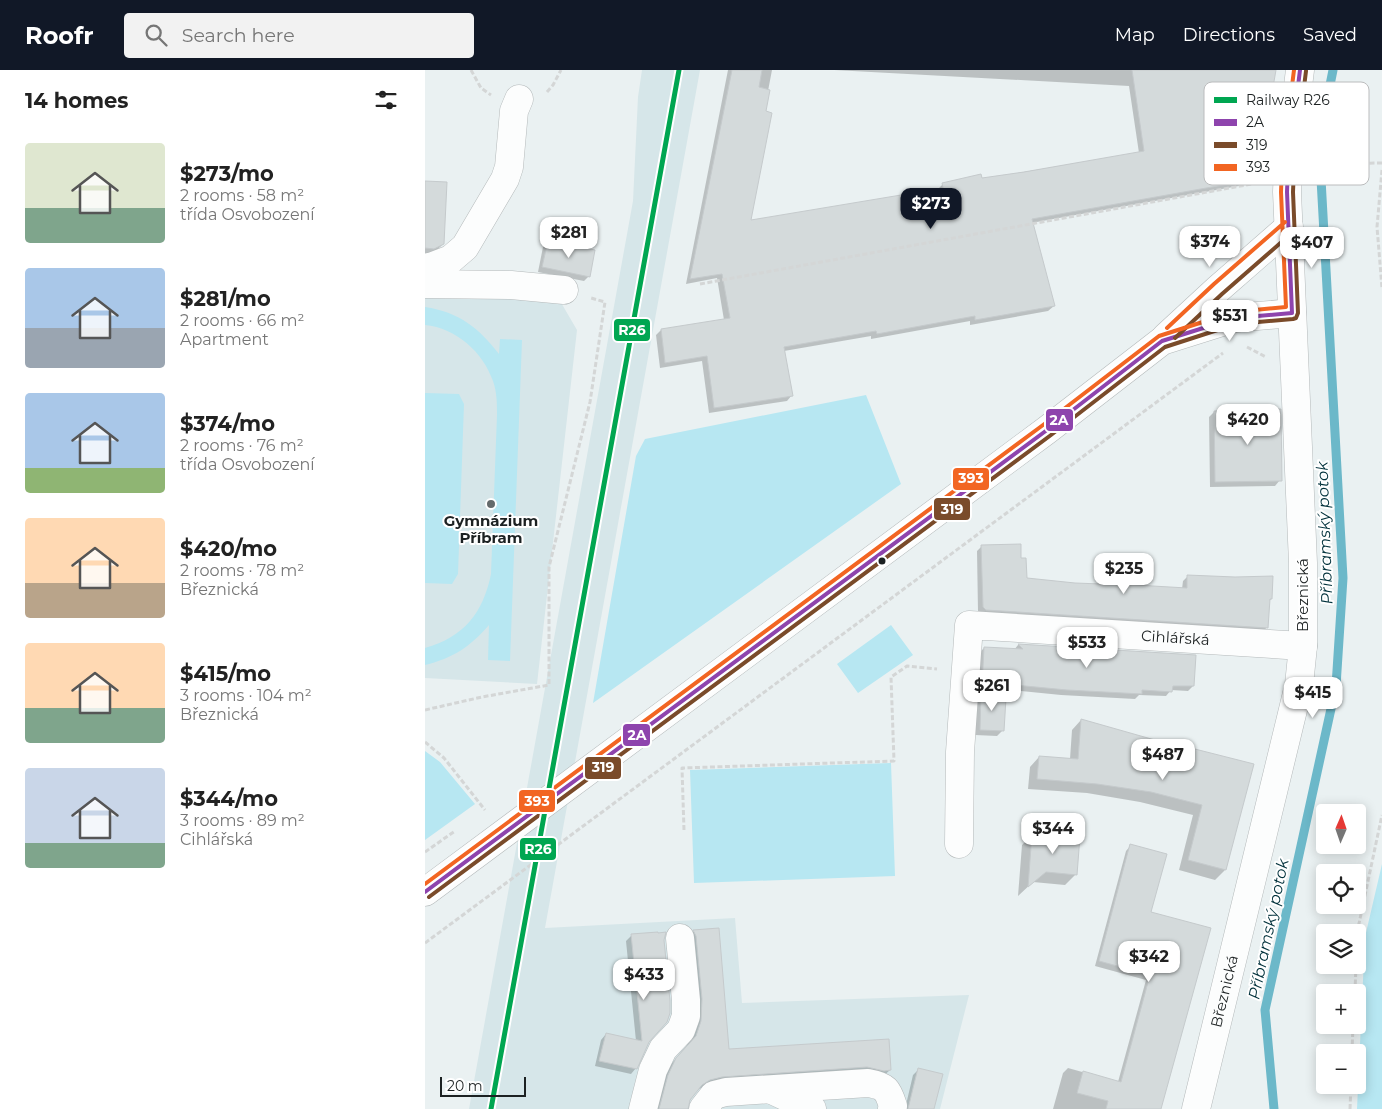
<!DOCTYPE html>
<meta charset="utf-8">
<style>
body{margin:0;font-family:Montserrat,sans-serif;background:#f2f2f2;color:#222;height:100vh;display:flex;flex-direction:column;font-size:19px;white-space:nowrap}
*{box-sizing:border-box;margin:0}
p{font-size:16px;color:#767676}
.icon{flex:none;width:28px;height:28px;fill:none;stroke:currentColor;stroke-width:2;stroke-linecap:round;stroke-linejoin:round}
.map{position:relative;flex:1;overflow:hidden}
.panel{display:flex;flex-direction:column;background:#fff;width:425px}
.panel>*{flex:none}
.needle{width:32px;rotate:2deg}
.controls{position:absolute;left:891px;top:734px;display:grid;gap:10px}
.controls a{display:grid;place-items:center;width:50px;height:50px;border-radius:5px;background:#fff;box-shadow:0 2px 12px #0003;font-size:25px}
.scale{position:absolute;left:15px;bottom:12px;width:86px;box-sizing:border-box;padding-left:5px;border:2px solid #1c2122;border-top:0;font-size:14px;line-height:18px;white-space:nowrap;color:#1c2122;-webkit-text-stroke:4px #fff;paint-order:stroke}
.price{position:absolute;translate:-50% -42px;padding:0 11px;border-radius:10px;background:#fff;color:#222;font-size:16px;line-height:32px;filter:drop-shadow(0 1px 2px #0008)}
.price::after{content:'';position:absolute;left:50%;top:30px;width:15px;height:11px;margin-left:-8px;background:inherit;clip-path:polygon(0 0,100% 0,50% 100%)}
.price.selected{background:#111827;color:#fff}
ul{padding:0;list-style:none}
li{display:flex;align-items:center;gap:15px;height:125px;padding:0 25px}
li span{display:grid;place-items:center;flex:none;width:140px;height:100px;border-radius:5px;color:#555}
li>.icon{margin-inline-start:auto}
span .icon{width:60px;height:60px;fill:#fffc;stroke-width:1}
li b{font-size:21px}
h2{display:flex;justify-content:space-between;align-items:center;height:60px;padding:0 25px;font-size:21px}
header{display:flex;align-items:center;gap:30px;box-sizing:border-box;height:70px;padding:0 25px;background:#111827;color:#fff}
header strong{font-size:24px}
nav{display:flex;gap:28px;margin-inline-start:auto;font-size:18px}
.search{width:350px;height:45px;background:#f2f2f2;display:flex;align-items:center;gap:12px;box-sizing:border-box;padding:0 18px;border-radius:5px;color:#767676;font-size:19px}
main{display:flex;flex:1;min-height:0}
.map>svg:first-child{display:block}
.built{fill:#d6e6e9}
.green{fill:#b7e7f2}
.shadow{fill:#0003}
.lines{fill:none;stroke-linecap:round;stroke-linejoin:round}
.stream{stroke:#6cb8c9;stroke-width:9}
.building{fill:#d4dadb;stroke:#c5cacc}
.minor-casing{stroke:#b4b9ba;stroke-width:29}
.path{stroke:#d4d6d6;stroke-width:3;stroke-dasharray:5 2.5;stroke-linecap:butt}
.minor{stroke:#fcfdfd;stroke-width:28}
.bus-1-casing{stroke:#fff;stroke-width:8}
.bus-2-casing{stroke:#fff;stroke-width:8}
.bus-3-casing{stroke:#fff;stroke-width:8}
.bus-1{stroke:#8e44ad;stroke-width:4}
.bus-2{stroke:#7a4b2a;stroke-width:4}
.bus-3{stroke:#f26522;stroke-width:4}
.rail-1-casing{stroke:#fff;stroke-width:9}
.rail-1{stroke:#00a651;stroke-width:5}
.poi-dot{fill:#646a6b;stroke:#fff;stroke-width:2}
.bus-dot{fill:#1c2122;stroke:#fff;stroke-width:2}
.labels{text-anchor:middle;stroke-width:4;stroke-linejoin:round;paint-order:stroke}
.poi-label{font-size:15px;font-weight:bold;fill:#1c2122;stroke:#fff}
.street-label{font-size:15px;fill:#1c2122;stroke:#fff}
.water-label{font-size:16px;font-style:italic;fill:#00313b;stroke:#fff}
.key{fill:#fff;stroke:#bbbcbd;stroke-width:1}
.key-label{font-size:14px;fill:#1c2122}
.line-badge{stroke:#fff;stroke-width:2}
.badge-label{font-size:14px;text-anchor:middle;font-weight:bold;fill:#fff}
</style>
<header>
<strong>Roofr</strong>
<div class="search"><svg class="icon" aria-label="search" viewBox="0 0 24 24"><circle cx="10" cy="10" r="6"/><path d="M15 15l6 6"/></svg>Search here</div>
<nav><a>Map</a><a>Directions</a><a>Saved</a></nav>
</header>
<main>
<section class="panel">
<h2>14 homes<svg class="icon" aria-label="filters" viewBox="0 0 24 24"><path d="M4 7h16M4 17h16"/><circle cx="9" cy="7" r="2"/><circle cx="15" cy="17" r="2"/></svg></h2>
<ul>
<li><span style="background:linear-gradient(#dfe7d0 65%,#7fa58c 0)"><svg class="icon" aria-label="home" viewBox="0 0 24 24"><path d="M3 11l9-7 9 7M6 9v11h12V9"/></svg></span><div><b>$273/mo</b><p>2 rooms · 58 m²</p><p>třída Osvobození</p></div></li>
<li><span style="background:linear-gradient(#a9c7e8 60%,#9aa5b1 0)"><svg class="icon" aria-label="home" viewBox="0 0 24 24"><path d="M3 11l9-7 9 7M6 9v11h12V9"/></svg></span><div><b>$281/mo</b><p>2 rooms · 66 m²</p><p>Apartment</p></div></li>
<li><span style="background:linear-gradient(#a9c7e8 75%,#8fb573 0)"><svg class="icon" aria-label="home" viewBox="0 0 24 24"><path d="M3 11l9-7 9 7M6 9v11h12V9"/></svg></span><div><b>$374/mo</b><p>2 rooms · 76 m²</p><p>třída Osvobození</p></div></li>
<li><span style="background:linear-gradient(#ffd9b3 65%,#b9a48a 0)"><svg class="icon" aria-label="home" viewBox="0 0 24 24"><path d="M3 11l9-7 9 7M6 9v11h12V9"/></svg></span><div><b>$420/mo</b><p>2 rooms · 78 m²</p><p>Březnická</p></div></li>
<li><span style="background:linear-gradient(#ffd9b3 65%,#7fa58c 0)"><svg class="icon" aria-label="home" viewBox="0 0 24 24"><path d="M3 11l9-7 9 7M6 9v11h12V9"/></svg></span><div><b>$415/mo</b><p>3 rooms · 104 m²</p><p>Březnická</p></div></li>
<li><span style="background:linear-gradient(#c9d6e8 75%,#7fa58c 0)"><svg class="icon" aria-label="home" viewBox="0 0 24 24"><path d="M3 11l9-7 9 7M6 9v11h12V9"/></svg></span><div><b>$344/mo</b><p>3 rooms · 89 m²</p><p>Cihlářská</p></div></li>
</ul>
</section>
<div class="map">
<svg width="957" height="1039" viewBox="0 0 957 1039">
<rect width="100%" height="100%" fill="#eaf1f2"/>
<!-- built -->
<path class="built" d="M217,0h58l-155,858 190,-10 7,85 227,-8 -29,114h-471l164,-908 5,-104z
M0,220l131,4 21,36 -40,354 -112,-6z"/>
<!-- green -->
<path class="green" d="M0,237c34,5 54,21 74,47l1,-15 22,1 -12,321 -22,-1 1,-35c-19,22 -36,33 -64,40v-17c39,-11 58,-35 66,-74l6,-159c0,-11 0,-23 -4,-34 -10,-29 -37,-53 -68,-56z
M0,323l34,1 5,10 -6,170 -6,10 -27,-1z
M441,325l35,89 -308,219 43,-247 9,-17z
M466,555l22,30 -55,38 -21,-29z
M0,681l15,11 35,42 -50,36z
M466,693l4,113 -201,7 -4,-113z
M957,794v245h-25l8,-172z"/>
<!-- shadow -->
<path class="shadow" d="M303,0h44l-8,42 -14,110 187,-32 6,-6 38,-5 158,-26 -10,-67 -295,-16h441l-20,108 -5,6 -219,39 23,83 -6,5 -78,14v-4l-99,18v-3l-87,15 8,44 -5,6 -78,12 -7,-52 -42,7 -4,-33 5,-5 63,-10 -7,-42 -31,6z
M0,113l18,61 -18,18z
M123,172l41,34 -5,5 -46,-9 5,-25z
M789,342l66,68 -5,6 -65,1 -1,-70z
M557,476l38,13 5,20 49,5 108,5 1,-8 5,-5 83,23 -2,2 -2,26 -5,6 -284,-21 -1,-61z
M593,575l177,11 -2,30 -5,5 -17,-1 -5,6 -27,-1 -4,4 -74,-4 -50,-5 -2,3 -26,-2 20,39 -6,6 -22,-1 2,-38 5,-6h-5l2,-38 5,-5 30,2z
M656,650l101,29 43,121 -10,10 -36,-10 14,-55 -53,-13 -53,-9 -59,-4 2,-22 9,-10 31,2 2,-29z
M608,764l43,40 -11,11 -32,-3 -15,14 4,-51z
M706,775l18,68 11,196h-107l10,-36 5,-5 50,14 28,-102 -51,-14 31,-115z
M292,860l11,121 160,-11 2,30 -9,8 -166,6 -14,4 -5,3 -6,8 -4,10h-32l14,-41 19,-23 6,-15 -7,-90 8,-9z
M206,866l32,3 -15,102 -12,27 -5,6 -36,-8 6,-26 5,-6 30,7 -10,-100z
M493,1000l15,39h-28l8,-34z"/>
<g class="lines">
<!-- stream -->
<path class="stream" d="M849,1039l-9,-99 71,-324 7,-108 -22,-399 7,-84 5,-25"/>
</g>
<!-- building -->
<path class="building" d="M307,0h30l-3,17 11,3 -4,21 6,2 -21,107 192,-32 -1,-5 39,-9 1,4 42,-6 120,-21 -12,-81h144l-19,109 -225,40 23,87 -80,14v-4l-98,18 -1,-3 -92,16 9,49 -79,12 -7,-52 -42,7 -4,-34 69,-11 -8,-44 -32,5z
M0,111l22,1 -3,62 -10,5 -9,-1z
M123,171l47,9 -5,27 -48,-10z
M856,339l1,72 -67,1 -1,-71z
M596,474v14h5l1,20 48,5 26,1v-1l86,5v-13l48,2 38,-1 -1,23h-2l-2,29 -282,-18 -3,-3 -2,-62z
M593,574l178,11 -2,31h-21l-1,6 -30,-2v4l-75,-4 -52,-5v3l-33,-2 2,-39 39,2z
M556,621l25,7 -2,33 -24,-1z
M656,649l102,29v-2l71,18 -28,106 -38,-10 14,-55 -51,-13 -54,-8 -60,-5 2,-23 39,3z
M607,763l48,3 -3,39 -31,-3 -18,15z
M705,774l37,10 -16,58 60,16 -50,181h-55l2,-8 -31,-8 6,-22 38,11 29,-107 -51,-14z
M294,858l10,121 160,-10 2,31 -7,1 -17,-4 -145,10 -12,3 -8,5 -12,15 -2,9h-29l9,-34 8,-17 20,-22 5,-15 1,-22 -6,-63 -3,-6z
M233,862v1l8,-1 -2,8 6,61v12l-3,9 -18,20 -12,27 -38,-8 7,-28 36,8 -11,-107z
M493,998l25,6 -9,35h-26z"/>
<g class="lines">
<defs>
<g id="minor">
<path d="M0,198l8,-2 18,-7 14,-12 40,-68 4,-12 5,-56 5,-12"/>
<path d="M0,214l86,1 53,5"/>
<path d="M741,267l52,-48 71,-62"/>
<path id="s1" d="M534,774l1,-92 9,-127 334,21"/>
<path d="M0,822l622,-462 115,-89 73,-23 57,-5"/>
<path d="M347,1020l40,19"/>
<path d="M218,1039l10,-39 10,-21 18,-19 5,-14v-16l-6,-62"/>
<path d="M278,1039l11,-14 12,-3 142,-9c18,3 20,7 25,23l-1,3"/>
<path id="s2" d="M771,1039l103,-424 4,-39v-83l-16,-371 1,-25 12,-97"/>
</g>
</defs>
<!-- minor casing -->
<use href="#minor" class="minor-casing"/>
<!-- path -->
<path class="path" d="M46,0l10,18 10,7
M122,22l6,-7 8,-15
M892,94l65,-1
M957,100l-5,57 5,61
M275,214l557,-101 1,-2
M822,277l19,10
M0,640l57,-13 67,-12v-118l41,-165 15,-100 -14,-4
M0,672l19,16 41,52
M259,760l-2,-62 212,-7 -3,-84 16,-11 30,3
M0,782l30,-21
M932,863l25,-118
M0,873l798,-590
M930,922l1,-27
M927,982l1,-27
M925,1039l1,-24"/>
<!-- minor -->
<use href="#minor" class="minor"/>
<defs>
<path id="bus-1" d="M867,243l-5,-121 1,-25 12,-97
M0,822l622,-462 115,-89 73,-23 57,-5"/>
<path id="bus-2" d="M750,268l47,-44 71,-62
M4,827l622,-462 114,-88 71,-23 57,-5 3,-1 2,-5 -5,-121 1,-24 12,-97"/>
<path id="bus-3" d="M742,258l47,-44 71,-62
M0,814l618,-459 116,-89 75,-24 52,-5 -5,-115 1,-26 12,-96"/>
</defs>
<!-- bus-1 casing -->
<use href="#bus-1" class="bus-1-casing"/>
<!-- bus-2 casing -->
<use href="#bus-2" class="bus-2-casing"/>
<!-- bus-3 casing -->
<use href="#bus-3" class="bus-3-casing"/>
<!-- bus-1 -->
<use href="#bus-1" class="bus-1"/>
<!-- bus-2 -->
<use href="#bus-2" class="bus-2"/>
<!-- bus-3 -->
<use href="#bus-3" class="bus-3"/>
<defs>
<path id="rail-1" d="M66,1039l188,-1039"/>
</defs>
<!-- rail-1 casing -->
<use href="#rail-1" class="rail-1-casing"/>
<!-- rail-1 -->
<use href="#rail-1" class="rail-1"/>
</g>
<!-- markers -->
<circle class="poi-dot" cx="66" cy="434" r="5"/>
<circle class="bus-dot" cx="457" cy="491" r="4.5"/>
<g class="labels">
<!-- poi labels -->
<g class="poi-label">
<text x="66" y="456">Gymnázium<tspan x="66" dy="17">Příbram</tspan></text>
</g>
<!-- street labels -->
<g class="street-label">
<text transform="translate(878 525) rotate(-90)" y="5">Březnická</text>
<text dy="5" stroke="none"><textPath href="#s1" startOffset="426">Cihlářská</textPath></text>
<text dy="5" stroke="none"><textPath href="#s2" startOffset="121">Březnická</textPath></text>
</g>
<!-- water labels -->
<g class="water-label">
<text transform="translate(899 463) rotate(-92)" y="6">Příbramský potok</text>
<text transform="translate(843 859) rotate(-78)" y="6">Příbramský potok</text>
</g>
</g>
<!-- legend -->
<rect x="779" y="12" width="165" height="103" rx="8" class="key"/>
<rect x="789" y="27" width="23" height="6" fill="#00a651"/>
<rect x="789" y="49" width="23" height="7" fill="#8e44ad"/>
<rect x="789" y="72" width="23" height="6" fill="#7a4b2a"/>
<rect x="789" y="94" width="23" height="7" fill="#f26522"/>
<g class="key-label">
<text x="821" y="35">Railway R26</text>
<text x="821" y="57">2A</text>
<text x="821" y="80">319</text>
<text x="821" y="102">393</text>
</g>
<g class="line-badge">
<rect x="188" y="248" width="38" height="24" rx="5" fill="#00a651"/>
<rect x="620" y="338" width="29" height="24" rx="5" fill="#8e44ad"/>
<rect x="527" y="397" width="38" height="24" rx="5" fill="#f26522"/>
<rect x="508" y="427" width="38" height="24" rx="5" fill="#7a4b2a"/>
<rect x="197" y="653" width="29" height="24" rx="5" fill="#8e44ad"/>
<rect x="159" y="686" width="38" height="24" rx="5" fill="#7a4b2a"/>
<rect x="93" y="719" width="38" height="24" rx="5" fill="#f26522"/>
<rect x="94" y="767" width="38" height="24" rx="5" fill="#00a651"/>
</g>
<g class="badge-label">
<text x="207" y="265">R26</text>
<text x="634" y="355">2A</text>
<text x="546" y="413">393</text>
<text x="527" y="444">319</text>
<text x="212" y="670">2A</text>
<text x="178" y="702">319</text>
<text x="112" y="736">393</text>
<text x="113" y="784">R26</text>
</g>
</svg>
<div class="controls">
<a><svg class="needle" viewBox="-14 -14 28 28"><path d="M0-13l5 13h-10z" fill="#e53935"/><path d="M0 13l5-13h-10z" fill="#767676"/></svg></a>
<a><svg class="icon" aria-label="locate" viewBox="0 0 24 24"><circle cx="12" cy="12" r="6"/><path d="M12 2v4M12 18v4M2 12h4M18 12h4"/></svg></a>
<a><svg class="icon" aria-label="layers" viewBox="0 0 24 24"><path d="M12 4l9 5-9 5-9-5zM3 14l9 5 9-5"/></svg></a>
<a>+</a>
<a>−</a>
</div>
<div class="scale">20 m</div>
<b class="price selected" style="left:506px;top:160px">$273</b>
<b class="price" style="left:144px;top:189px">$281</b>
<b class="price" style="left:785px;top:198px">$374</b>
<b class="price" style="left:887px;top:199px">$407</b>
<b class="price" style="left:805px;top:272px">$531</b>
<b class="price" style="left:823px;top:376px">$420</b>
<b class="price" style="left:699px;top:525px">$235</b>
<b class="price" style="left:662px;top:599px">$533</b>
<b class="price" style="left:567px;top:642px">$261</b>
<b class="price" style="left:888px;top:649px">$415</b>
<b class="price" style="left:738px;top:711px">$487</b>
<b class="price" style="left:628px;top:785px">$344</b>
<b class="price" style="left:724px;top:913px">$342</b>
<b class="price" style="left:219px;top:931px">$433</b>
</div>
</main>
